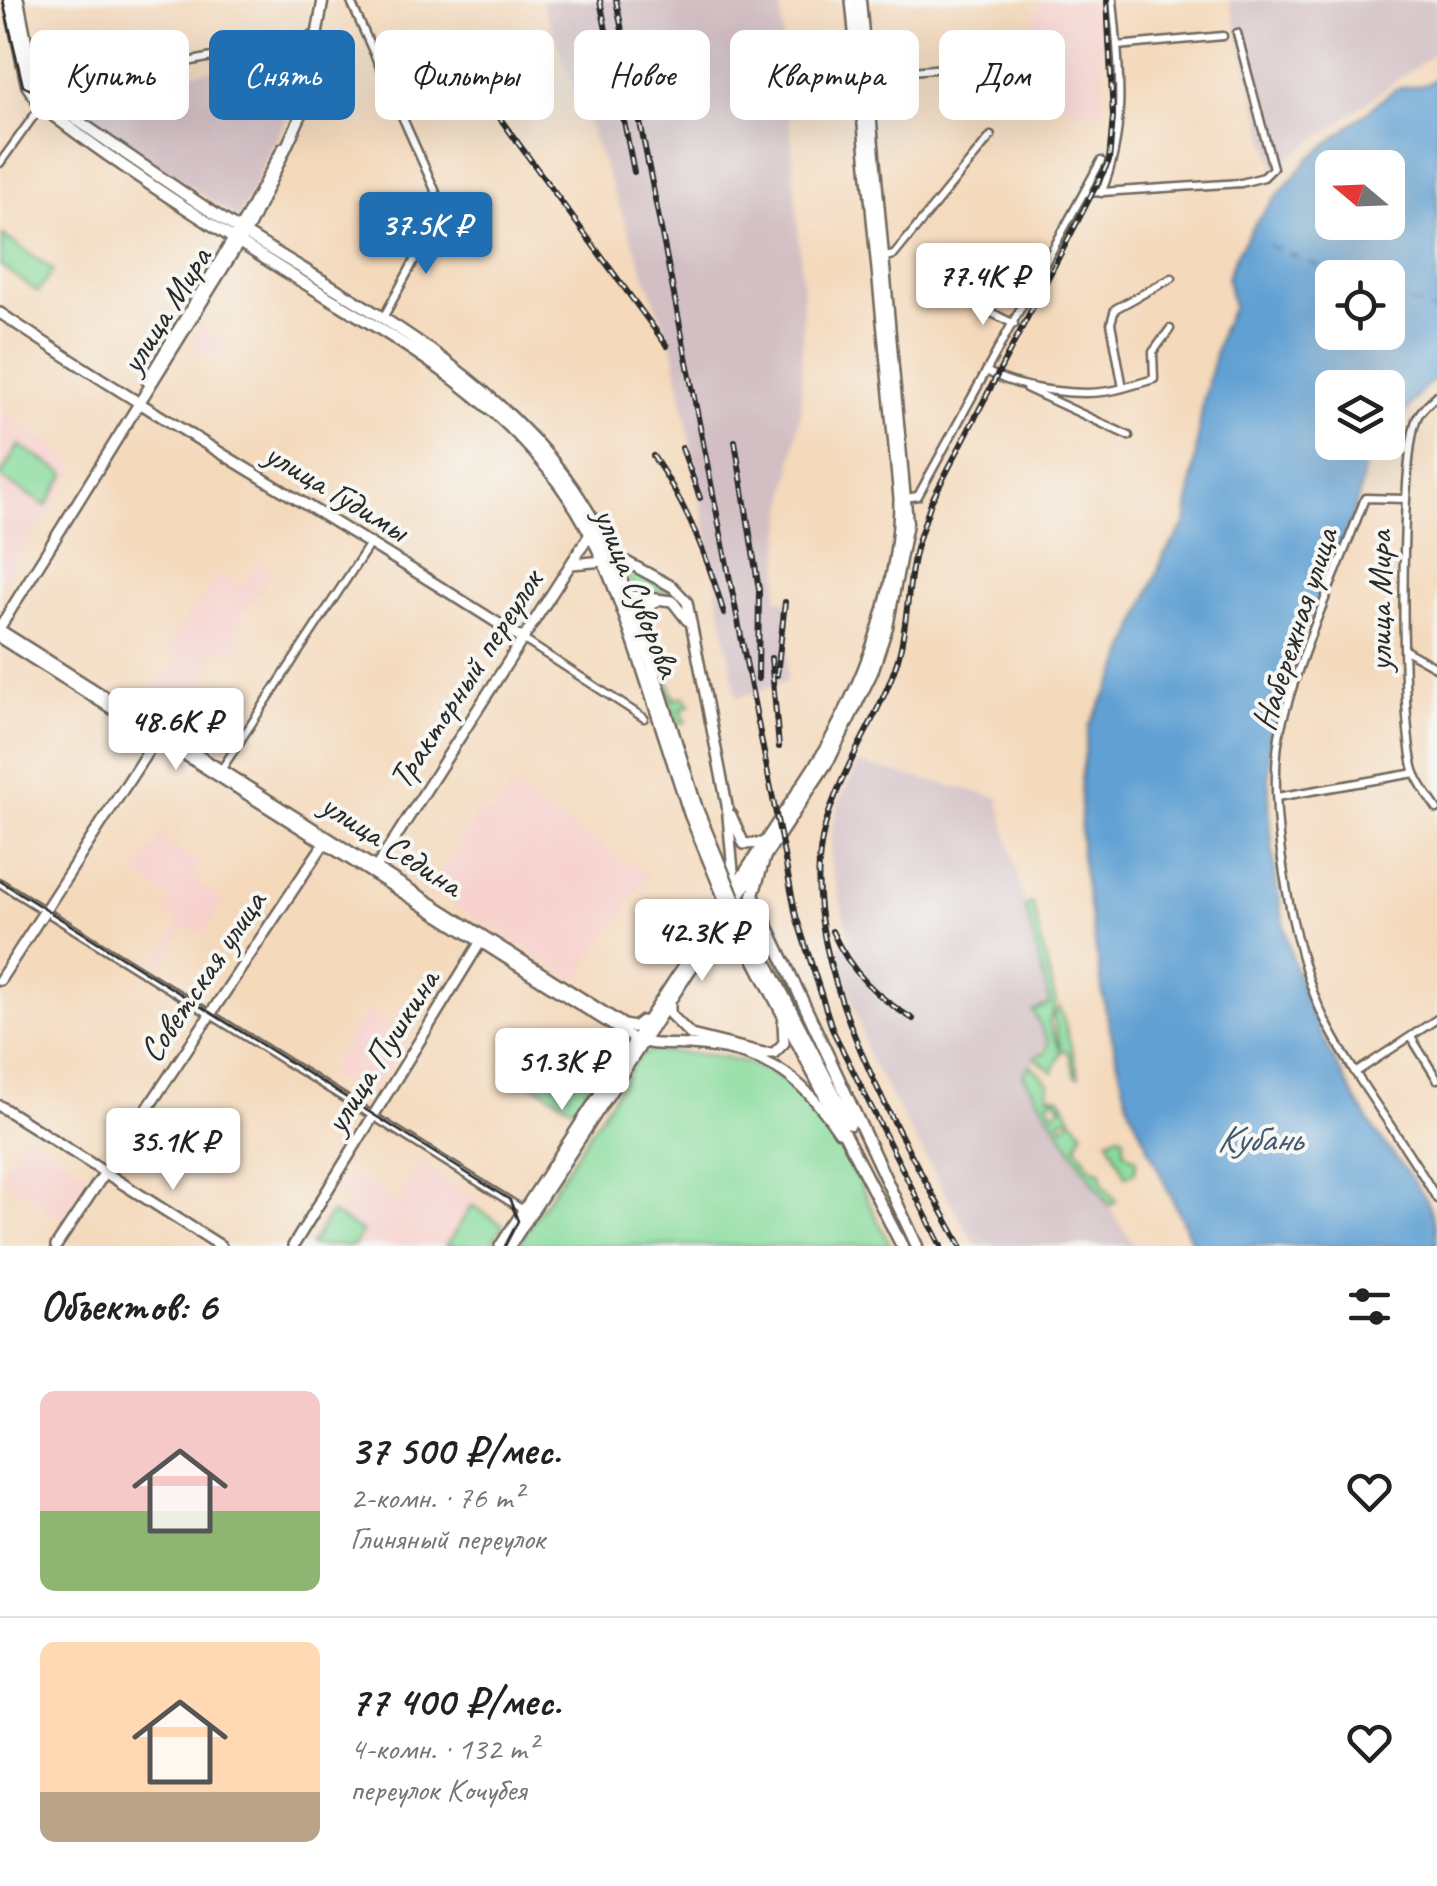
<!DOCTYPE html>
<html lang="ru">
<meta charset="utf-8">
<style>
body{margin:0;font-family:Caveat,sans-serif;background:#f2f2f2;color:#222;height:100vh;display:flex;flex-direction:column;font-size:38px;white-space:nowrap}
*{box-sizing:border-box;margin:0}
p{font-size:32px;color:#767676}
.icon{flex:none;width:55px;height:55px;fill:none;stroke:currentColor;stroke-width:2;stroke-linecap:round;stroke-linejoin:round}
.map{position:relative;height:1246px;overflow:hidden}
.panel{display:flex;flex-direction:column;background:#fff;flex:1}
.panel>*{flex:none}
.guide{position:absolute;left:30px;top:30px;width:1378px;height:90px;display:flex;gap:20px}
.needle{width:65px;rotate:289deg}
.fabs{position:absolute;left:1315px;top:150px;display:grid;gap:20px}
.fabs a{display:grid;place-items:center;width:90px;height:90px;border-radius:15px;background:#fff;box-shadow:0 10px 40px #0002;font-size:50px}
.price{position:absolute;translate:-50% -85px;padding:0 22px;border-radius:10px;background:#fff;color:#222;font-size:32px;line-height:65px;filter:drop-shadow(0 2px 5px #0008)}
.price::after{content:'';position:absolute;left:50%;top:60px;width:30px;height:22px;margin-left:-15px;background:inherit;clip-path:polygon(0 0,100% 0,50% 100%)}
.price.on{background:#1f6fb2;color:#fff}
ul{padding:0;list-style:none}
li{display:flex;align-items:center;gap:30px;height:250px;padding:0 40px}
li+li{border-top:2px solid #e0e0e0}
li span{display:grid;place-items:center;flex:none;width:280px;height:200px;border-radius:15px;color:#555}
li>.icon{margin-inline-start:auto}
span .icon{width:120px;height:120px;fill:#fffc;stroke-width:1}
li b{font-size:42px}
h2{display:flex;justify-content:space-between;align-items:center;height:120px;padding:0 40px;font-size:42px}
.chip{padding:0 35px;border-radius:15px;background:#fff;box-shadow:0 10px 40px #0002;font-size:35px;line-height:90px}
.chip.on{background:#1f6fb2;color:#fff}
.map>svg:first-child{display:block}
.built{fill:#f7d0cc}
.industrial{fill:#d2bec3}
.green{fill:#89dc9d;stroke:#5a8464;stroke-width:2.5}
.water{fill:#61a0d3;stroke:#46667f;stroke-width:2.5;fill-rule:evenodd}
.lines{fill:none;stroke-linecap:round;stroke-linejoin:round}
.ferry{stroke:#415a6e;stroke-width:2.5;stroke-dasharray:12 10;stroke-linecap:butt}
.street-casing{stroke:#71685d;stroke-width:11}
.secondary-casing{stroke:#71685d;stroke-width:14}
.primary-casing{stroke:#71685d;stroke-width:15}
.street{stroke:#fff;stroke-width:6}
.secondary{stroke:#fff;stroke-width:9}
.primary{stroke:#fff;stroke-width:10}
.tram{stroke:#2b2b2b;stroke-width:2.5}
.rail-casing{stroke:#2b2b2b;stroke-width:6}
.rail{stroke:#f6f6f2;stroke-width:2.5;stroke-dasharray:8;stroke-linecap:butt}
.primary-bridge-casing{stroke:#71685d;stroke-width:15;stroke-linecap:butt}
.primary-bridge{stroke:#fff;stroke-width:10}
.labels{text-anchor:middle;stroke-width:8;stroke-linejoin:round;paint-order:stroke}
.street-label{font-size:35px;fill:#2b2b2b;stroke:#f6f6f2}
.water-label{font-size:38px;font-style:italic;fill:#415a6e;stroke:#f6f6f2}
</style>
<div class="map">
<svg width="1437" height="1246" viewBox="0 0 1437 1246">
<rect width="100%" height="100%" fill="#f6f6f2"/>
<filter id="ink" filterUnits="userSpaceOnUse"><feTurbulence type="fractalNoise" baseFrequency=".01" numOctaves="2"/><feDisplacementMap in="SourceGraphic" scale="20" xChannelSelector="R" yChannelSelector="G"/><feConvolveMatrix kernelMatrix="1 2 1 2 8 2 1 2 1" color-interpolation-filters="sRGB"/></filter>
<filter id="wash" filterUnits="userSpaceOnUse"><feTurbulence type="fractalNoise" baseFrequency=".0048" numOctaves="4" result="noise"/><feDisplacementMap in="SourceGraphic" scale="40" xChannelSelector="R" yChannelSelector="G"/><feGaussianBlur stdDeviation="2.25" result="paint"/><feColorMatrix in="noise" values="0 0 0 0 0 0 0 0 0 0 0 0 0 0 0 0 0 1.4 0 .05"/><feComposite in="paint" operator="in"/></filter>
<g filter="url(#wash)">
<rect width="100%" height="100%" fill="#f4d9bb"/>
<!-- built -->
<path class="built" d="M1041,0h58l6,114 -38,-6 -35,-35 -3,-38z
M202,327l23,15 -11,18 -24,-15z
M0,409l79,55 -79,122z
M259,561l14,10 -39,56 6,14 -5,8 -14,-3 -52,83 -32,-21 9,-18 10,-2 22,-29 -13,-10 53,-74 21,12z
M508,788l140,87 -73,106 -145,-92 51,-81 11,5z
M161,837l38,27 -7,15 32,21 -20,34 -19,-7 -24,38 -5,-3 24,-40 -15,-8 7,-14 -37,-26z
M366,1010l42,26 -41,65 -39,-29z
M25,1134l66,42 -28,43 -63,-42z
M421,1164l54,34 -30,48h-139l23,-38 11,7 9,-14 -11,-8 12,-19 46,29z"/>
<!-- industrial -->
<path class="industrial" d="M541,0h239l23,290 -2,117 -17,108 -7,84 12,3 -2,80 -50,16 -64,-350z
M1229,0h208v51l-162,118z
M291,57l8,11 -7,37 -53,114 -179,-119 4,-6z
M859,764l139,33 52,208 -2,36 -26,34 112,171h-158l-108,-190 -31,-110 14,-5 -21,-78 2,-34 9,-32z"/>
<!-- green -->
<path class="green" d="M3,235l50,35 -15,22 -38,-27z
M19,445l47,29 -20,32 -46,-29z
M624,567l50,26 -40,-2z
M669,652l-5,15 10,32 10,-2 6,8 -9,4 5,13 -9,1 -20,-66z
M1032,903l24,100 -7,20 12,29 -8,20 -19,-15 12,-5 2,-11 -15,-30 17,-7 -25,-99z
M1060,1007l19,69 -3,1 -7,-24 -8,-4 -8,-33z
M603,1032l15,10 -43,67 -48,-29 30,-47 32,20z
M651,1051c39,2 80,3 115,19 59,27 96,122 125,176h-374l122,-190z
M1030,1064l19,19 -1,12 12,2 3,5 -4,3 -4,-7 -7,4 6,11 10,-9 7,12 -12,4 4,7 9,-9 11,13 -6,15 14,22 10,4 1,11 14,18 -7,5 -86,-131z
M1119,1134l5,2v16l13,7 -2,13 -9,4 -18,-37z
M472,1205l31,20 -13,21h-44z
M331,1213l31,19 -8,14h-44z"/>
<!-- water -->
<path class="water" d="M1437,78v299c-23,18 -32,38 -49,61v-50h-56v54l47,1 -12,6c-8,86 -58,161 -86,241 -23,68 -9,186 8,255 15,64 47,123 81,178 26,43 67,68 67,123h-243l-66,-142 -23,-97 -24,-151v-76l8,-54 28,-51 47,-120 22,-31 17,-122 18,-71 12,-24 -6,-29 8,-21 23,-38 51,-60 86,-70 32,-5zM1332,168h56v54h-56zM1332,278h56v54h-56z"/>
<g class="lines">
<!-- ferry -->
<path class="ferry" d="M1268,245l80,33
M1388,293l49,20"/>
</g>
</g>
<g filter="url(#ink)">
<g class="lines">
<defs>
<path id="street" d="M350,0l93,208 -60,110
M1117,46l106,-10
M868,75l163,-15
M42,92l272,-56
M0,163l41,-57
M1087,193l154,-10 23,-6 9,-9 -36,-135
M1101,193c27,-61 18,-129 12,-193
M880,258l14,-3 97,-119
M968,301l46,23
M986,371c34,19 100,28 137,17l-12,-65 4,-14 57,-31
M1026,388l103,48
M1123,388l31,-9 -1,-27 17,-23
M1437,395c-6,6 -17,15 -20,23 -18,42 -17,306 -3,352 4,13 15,27 23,39
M905,498l13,-2 183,-335
M1406,499l-41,-1c-28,75 -64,151 -84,229 -17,71 11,226 43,291 32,64 78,119 113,181
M524,640l120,78
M1405,650l32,18
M221,770l150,-228
M1277,797l138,-24
M0,883l525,328
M1411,1037l26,42
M1355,1073l82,-54"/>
<path id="secondary" d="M304,81l8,-44
M0,313c171,115 351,215 524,327
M147,381l97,-160 39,-73
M610,553l63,34 14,15 40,203 7,77
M572,564l32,-3
M623,595l49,6 15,19
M636,620l9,-12 14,-8
M0,627l250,-402 54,-116 19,-109
M0,630l624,395 10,2 8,-6
M0,638l634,401c15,7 38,5 55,6 72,4 110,27 150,87
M731,815l13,29 17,-1
M376,868l214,-334
M0,980l159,-246
M670,1001v13l21,21 73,18h10l10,-10 -1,-21
M0,1106l221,140
M56,1246l271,-407
M293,1246l190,-308
M500,1246l322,-492c44,-78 77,-165 77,-256l-48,-498
M510,1246l251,-384"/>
<path id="primary" d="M9,0l18,85 14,21c80,62 167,117 252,170 99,61 198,113 267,209 40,54 60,116 81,179
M18,0l14,72 16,28c67,46 133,93 201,136 114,71 234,132 316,241 42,55 64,121 86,185
M860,0l47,523 -20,104 -15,45 -42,86 -65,98 -12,39 164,351
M736,903l114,221
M730,912l172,334"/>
</defs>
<!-- street casing -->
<use href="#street" class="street-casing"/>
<!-- secondary casing -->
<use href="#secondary" class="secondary-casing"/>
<!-- primary casing -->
<use href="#primary" class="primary-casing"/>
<!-- street -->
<use href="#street" class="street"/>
<!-- secondary -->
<use href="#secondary" class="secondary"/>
<!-- primary -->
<use href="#primary" class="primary"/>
<!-- tram -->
<path class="tram" d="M3,0l20,86 18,9 28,2
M0,881l510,319 8,21 -13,25"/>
<defs>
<path id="rail" d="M600,0l34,172
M616,0l180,916 37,115 108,215
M488,102l179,244
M735,441l24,149 -1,89
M682,448l18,50
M653,456c33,48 55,101 71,158
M771,658l8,89
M777,675l8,-73
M832,931c18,40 44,66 81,88
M961,1246c-60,-111 -171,-291 -136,-420 16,-59 55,-109 73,-167 10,-35 9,-71 17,-106 4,-17 11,-34 16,-51l178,-341 4,-44 -6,-117"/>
</defs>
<!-- rail casing -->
<use href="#rail" class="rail-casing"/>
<!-- rail -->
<use href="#rail" class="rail"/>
<defs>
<path id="primary-bridge" d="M651,662l46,147 39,94
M641,664l49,151 40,97"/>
</defs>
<!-- primary-bridge casing -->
<use href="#primary-bridge" class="primary-bridge-casing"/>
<!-- primary-bridge -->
<use href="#primary-bridge" class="primary-bridge"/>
</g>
</g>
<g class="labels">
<!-- street labels -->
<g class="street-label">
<text transform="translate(165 310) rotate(-58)" y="12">улица Мира</text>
<text transform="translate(337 491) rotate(31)" y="12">улица Гудимы</text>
<text transform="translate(638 592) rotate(68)" y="12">улица Суворова</text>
<text transform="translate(1379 601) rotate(-90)" y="12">улица Мира</text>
<text transform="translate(1294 629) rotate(-72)" y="12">Набережная улица</text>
<text transform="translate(465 679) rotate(-57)" y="12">Тракторный переулок</text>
<text transform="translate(392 844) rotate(33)" y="12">улица Седина</text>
<text transform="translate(202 976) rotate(-56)" y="12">Советская улица</text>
<text transform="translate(381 1051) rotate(-58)" y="12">улица Пушкина</text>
</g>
<!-- water labels -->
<g class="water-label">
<text x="1259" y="1151">Кубань</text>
</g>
</g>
</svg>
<div class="fabs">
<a><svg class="needle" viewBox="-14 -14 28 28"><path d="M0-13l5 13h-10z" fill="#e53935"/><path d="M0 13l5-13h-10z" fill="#767676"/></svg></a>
<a><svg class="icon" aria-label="locate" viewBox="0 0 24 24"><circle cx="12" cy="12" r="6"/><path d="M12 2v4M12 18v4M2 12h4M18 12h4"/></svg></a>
<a><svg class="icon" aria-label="layers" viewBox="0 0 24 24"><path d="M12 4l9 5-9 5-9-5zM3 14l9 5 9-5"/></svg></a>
</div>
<b class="price on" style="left:426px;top:277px">37.5K ₽</b>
<b class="price" style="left:983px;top:328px">77.4K ₽</b>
<b class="price" style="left:176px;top:773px">48.6K ₽</b>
<b class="price" style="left:702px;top:984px">42.3K ₽</b>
<b class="price" style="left:562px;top:1113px">51.3K ₽</b>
<b class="price" style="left:173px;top:1193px">35.1K ₽</b>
<div class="guide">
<a class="chip">Купить</a>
<a class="chip on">Снять</a>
<a class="chip">Фильтры</a>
<a class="chip">Новое</a>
<a class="chip">Квартира</a>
<a class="chip">Дом</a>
</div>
</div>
<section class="panel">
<h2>Объектов: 6<svg class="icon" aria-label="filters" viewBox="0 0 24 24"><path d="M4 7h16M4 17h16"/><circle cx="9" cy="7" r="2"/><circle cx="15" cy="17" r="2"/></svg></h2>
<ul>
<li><span style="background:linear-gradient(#f6c9c9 60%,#8fb573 0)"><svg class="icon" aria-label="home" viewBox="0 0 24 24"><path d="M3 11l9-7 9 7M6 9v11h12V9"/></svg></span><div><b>37 500 ₽/мес.</b><p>2-комн. · 76 m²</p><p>Глиняный переулок</p></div><svg class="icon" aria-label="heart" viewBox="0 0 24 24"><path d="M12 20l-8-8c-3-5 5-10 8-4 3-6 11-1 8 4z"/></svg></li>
<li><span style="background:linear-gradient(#ffd9b3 75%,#b9a48a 0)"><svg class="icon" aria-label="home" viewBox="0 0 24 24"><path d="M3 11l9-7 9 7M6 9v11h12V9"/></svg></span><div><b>77 400 ₽/мес.</b><p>4-комн. · 132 m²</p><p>переулок Кочубея</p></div><svg class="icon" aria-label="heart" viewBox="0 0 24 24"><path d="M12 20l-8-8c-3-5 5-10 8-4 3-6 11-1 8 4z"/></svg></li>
</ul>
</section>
